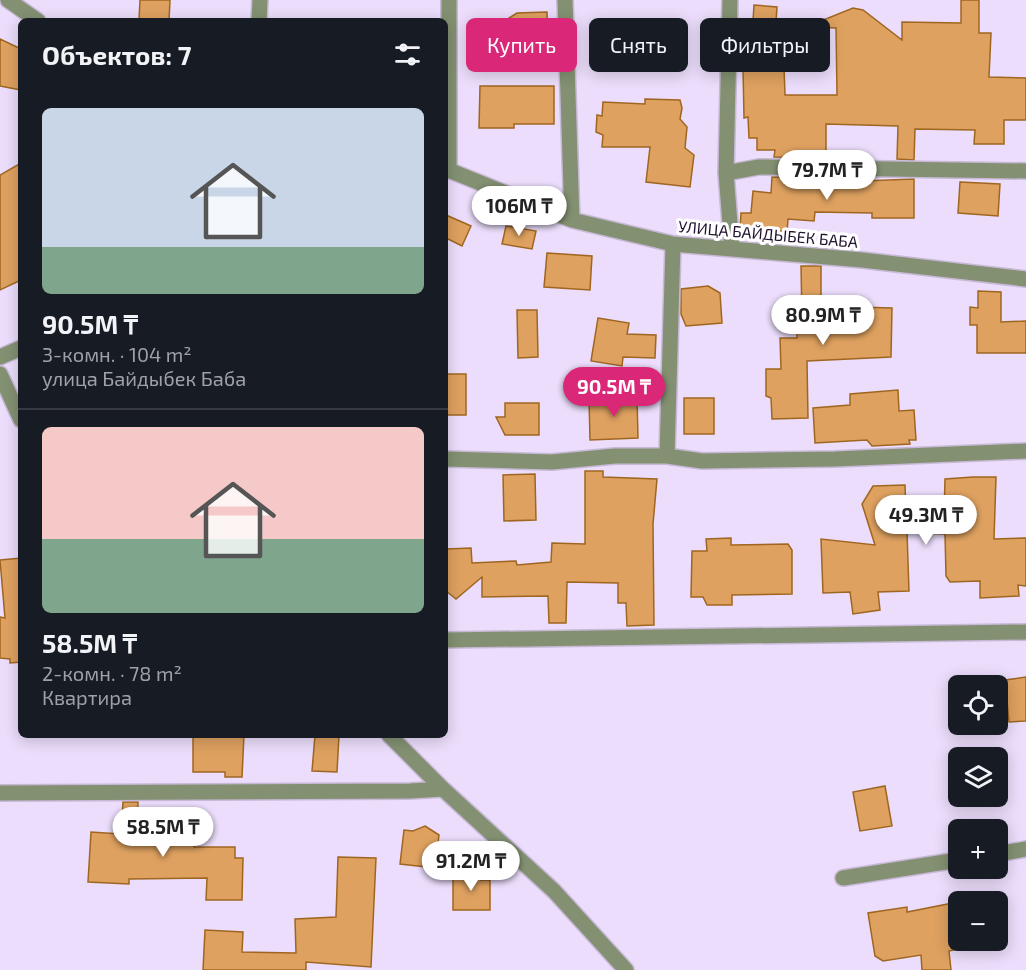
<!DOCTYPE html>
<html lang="ru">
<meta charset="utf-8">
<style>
body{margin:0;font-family:"Exo 2",sans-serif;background:#20242c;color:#f1f3f6;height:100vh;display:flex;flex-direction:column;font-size:22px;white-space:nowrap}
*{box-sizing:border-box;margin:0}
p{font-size:20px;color:#9ea1a6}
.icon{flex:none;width:33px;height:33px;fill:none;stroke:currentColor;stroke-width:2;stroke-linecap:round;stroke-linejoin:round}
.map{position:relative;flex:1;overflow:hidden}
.details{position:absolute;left:18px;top:18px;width:430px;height:720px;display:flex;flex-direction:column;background:#171b24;border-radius:9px;box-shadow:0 3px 15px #0003}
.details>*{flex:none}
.banner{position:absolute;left:466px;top:18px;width:470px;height:54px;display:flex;gap:12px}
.fabs{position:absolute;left:948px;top:675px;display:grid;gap:12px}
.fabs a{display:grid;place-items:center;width:60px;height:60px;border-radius:9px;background:#171b24;box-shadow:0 3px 15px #0003;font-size:30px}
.price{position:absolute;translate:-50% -51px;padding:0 14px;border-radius:21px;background:#fff;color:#222;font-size:20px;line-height:39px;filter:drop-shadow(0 2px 3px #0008)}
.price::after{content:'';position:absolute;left:50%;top:36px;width:18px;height:14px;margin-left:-9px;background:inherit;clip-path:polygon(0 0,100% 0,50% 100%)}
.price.on{background:#db2777;color:#fff}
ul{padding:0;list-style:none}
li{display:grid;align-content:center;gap:12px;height:318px;padding:0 24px}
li+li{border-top:2px solid #363941}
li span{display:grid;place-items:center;height:186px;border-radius:9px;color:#555}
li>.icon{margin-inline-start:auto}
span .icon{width:108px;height:108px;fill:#fffc;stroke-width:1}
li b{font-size:26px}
h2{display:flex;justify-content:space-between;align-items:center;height:72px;padding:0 24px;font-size:26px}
.tag{padding:0 21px;border-radius:9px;background:#171b24;box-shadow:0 3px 15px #0003;font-size:21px;line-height:54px}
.tag.on{background:#db2777;color:#fff}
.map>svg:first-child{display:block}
.building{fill:#dea160;stroke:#9f6621;stroke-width:1.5}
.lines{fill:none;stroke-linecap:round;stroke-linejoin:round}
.minor-casing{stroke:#c7b8d6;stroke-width:18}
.minor{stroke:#839172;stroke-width:15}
.labels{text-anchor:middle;stroke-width:6;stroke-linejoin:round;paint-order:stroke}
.street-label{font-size:16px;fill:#21122e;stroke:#fff}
</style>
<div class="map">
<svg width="1026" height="970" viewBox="0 0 1026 970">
<rect width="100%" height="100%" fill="#ebddfb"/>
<!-- building -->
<path class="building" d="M140,0h30l-1,21 -30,-1z
M961,0h18v33h12l-2,44 37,1v42h-22v24h-30l1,-14 -60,-1 -1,31 -17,-1 1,-33 -72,-2v34l-52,-1 1,-7h-18v-12h-8l-1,-21 -4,1 -1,-50h7l4,-63 23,2 -4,60h11l1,28h52l-1,-67 -30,-1 47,-19 10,2 39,30v-18l59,1z
M547,12l1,36 -32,1 -1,-8 -8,-16 2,-7 8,-5z
M0,39l21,10v41l-21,-4z
M480,86h74v38h-40v4h-35z
M645,99l35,1 2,8 -2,11 7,8 -2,21 9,7 -4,32 -44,-5 4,-35h-48l1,-12 -7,-3 1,-17 5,1 1,-14 42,2z
M21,163v117l-21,10v-115z
M772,177l91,1v3l51,-2v39h-42v-5l-57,-1 -1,9 -26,-2 -1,13 -28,-4 -1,3 -18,-1 1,-17h10l2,-22 18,2z
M960,182l40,2 -2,32 -40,-3z
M446,215l25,11 -9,20 -16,-8z
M506,226l30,5 -4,18 -30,-5z
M547,253l45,3 -2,34 -46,-3z
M801,266h20v50h35v-9l36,1 -1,49 -84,4 1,57 -36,1 -1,-21 -5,-2v-27h15l-1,-31h17v-19h5z
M708,286l12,7 2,30 -36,3 -5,-12v-25z
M978,291l23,1v30l25,-1v32h-49v-28h-7v-18l8,1z
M517,310h20l1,47 -20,1z
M598,318l31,5 -2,11 29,1 -1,23 -32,-1 -1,9 -31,-5z
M446,374h20v41h-20z
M898,390l1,21 15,-1 2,30h-7l1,4 -38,2 -5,-6 -52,3 -2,-35 37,-3v-11z
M637,397l1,41 -48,2 -1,-41z
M684,398h30v36h-30z
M505,403h34v32h-34l-9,-18h9z
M585,471h18v6l54,2 -4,45 1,101 -27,1 -1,-23h-8v-20l-51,-1 -1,41h-17l-1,-27 -66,1v-20l-26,22 -10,-8v-42l25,-1 1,15 44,-2 1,4 34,-3 1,-19 33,1z
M535,474l1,46 -32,1 -1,-46z
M973,477h23l-2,62 32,-1v48l-8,-1 1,11 -39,2v-17l-30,1 -4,-6 -1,-42 -38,-2 2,59 -31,1 2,18 -27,4 -3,-22 -27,1 -2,-54 54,6 -13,-41 11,-18 32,-1 1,29 38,2 1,-37z
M731,538v7l57,-1 4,6v44l-60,1v10h-25l-4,-8h-12l1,-46h15l-1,-12z
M21,558v104l-11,1v-4l-10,-1v-41l5,1 -5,-58z
M1026,677v44l-17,1 -4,-42z
M193,735h51l-2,42h-17v-5h-32z
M315,735h24l-2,37 -25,-1z
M885,786l7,40 -32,5 -7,-39z
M123,802h15l-1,28 51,-1 6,2v16h41v11h8l-1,42h-36l1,-22 -78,1v5l-41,-2 3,-50 30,2z
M425,826l14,9 -4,33 -35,-4 4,-34 9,1z
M338,857l38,1 -5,109 -65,-5v8h-103l2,-40 38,2 -1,20 54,1 -1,-34 41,-2z
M481,872v8h9v30h-37v-37z
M958,902v47l-9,2 2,19h-29l-1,-15 -38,6 -8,-5 -7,-43 39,-6v5z"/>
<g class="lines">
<defs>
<path id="minor" d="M8,0l30,21
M565,0l7,220
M730,0l-4,173 6,76
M259,21l1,-21
M446,169l126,51 101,24 189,16 164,19
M449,171v-171
M726,173l33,-6 267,4
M0,357l21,-9
M0,374l21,46
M667,456l6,-212
M446,459l106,3 63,-6h52l35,5 133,-2 191,-8
M446,640l580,-8
M443,789l111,102 72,79
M0,793l410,-2 33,-2 -54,-54
M998,854l28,-5
M843,878l115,-18"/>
</defs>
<!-- minor casing -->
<use href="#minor" class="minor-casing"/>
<!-- minor -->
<use href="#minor" class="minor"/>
</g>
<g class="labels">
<!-- street labels -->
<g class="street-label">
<text transform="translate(768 234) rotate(5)" y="6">УЛИЦА БАЙДЫБЕК БАБА</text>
</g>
</g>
</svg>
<div class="fabs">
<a><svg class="icon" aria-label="locate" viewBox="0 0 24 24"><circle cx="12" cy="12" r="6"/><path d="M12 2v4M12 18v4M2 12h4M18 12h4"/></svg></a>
<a><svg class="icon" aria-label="layers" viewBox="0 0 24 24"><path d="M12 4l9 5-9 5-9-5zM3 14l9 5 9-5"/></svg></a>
<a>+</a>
<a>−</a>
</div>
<b class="price" style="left:827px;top:201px">79.7M ₸</b>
<b class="price" style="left:519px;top:237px">106M ₸</b>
<b class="price" style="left:823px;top:346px">80.9M ₸</b>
<b class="price on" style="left:614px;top:418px">90.5M ₸</b>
<b class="price" style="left:926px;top:546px">49.3M ₸</b>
<b class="price" style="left:163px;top:858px">58.5M ₸</b>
<b class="price" style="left:471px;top:892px">91.2M ₸</b>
<div class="banner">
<a class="tag on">Купить</a>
<a class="tag">Снять</a>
<a class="tag">Фильтры</a>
</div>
<section class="details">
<h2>Объектов: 7<svg class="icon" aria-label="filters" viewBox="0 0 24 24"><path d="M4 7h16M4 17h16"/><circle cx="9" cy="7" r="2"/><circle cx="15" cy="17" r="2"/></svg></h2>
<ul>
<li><span style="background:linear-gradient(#c9d6e8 75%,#7fa58c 0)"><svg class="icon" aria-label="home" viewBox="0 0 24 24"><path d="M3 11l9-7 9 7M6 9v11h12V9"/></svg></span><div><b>90.5M ₸</b><p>3-комн. · 104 m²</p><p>улица Байдыбек Баба</p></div></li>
<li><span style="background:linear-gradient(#f6c9c9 60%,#7fa58c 0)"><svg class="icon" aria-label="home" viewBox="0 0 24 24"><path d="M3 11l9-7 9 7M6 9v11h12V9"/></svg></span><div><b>58.5M ₸</b><p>2-комн. · 78 m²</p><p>Квартира</p></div></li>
</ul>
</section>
</div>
